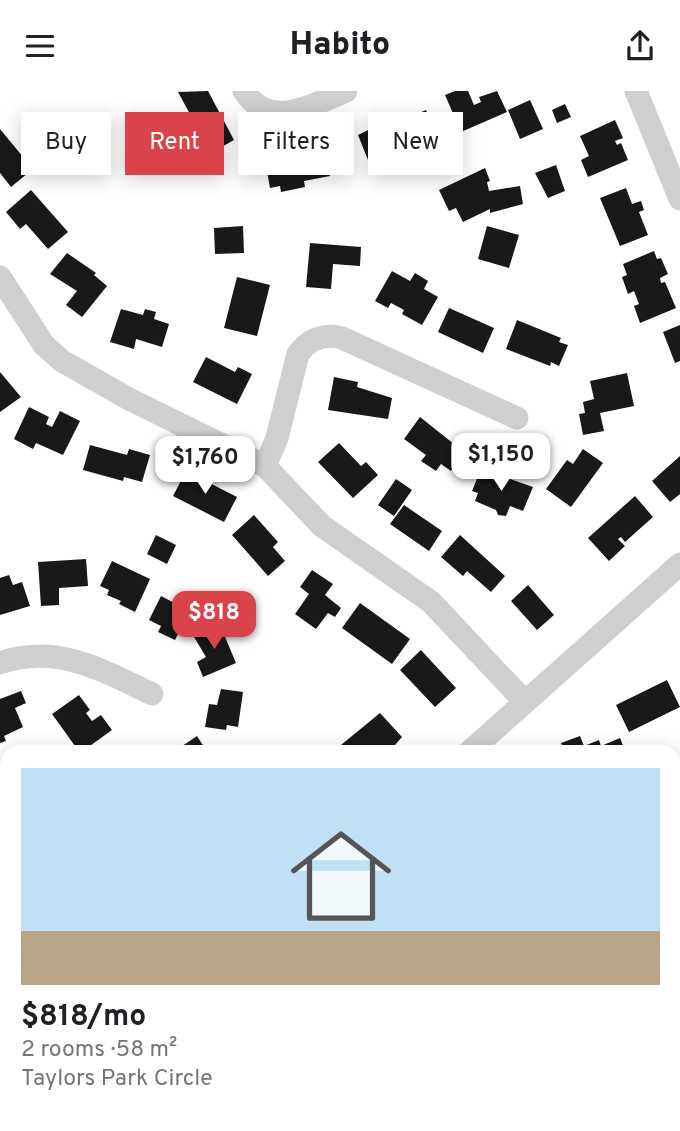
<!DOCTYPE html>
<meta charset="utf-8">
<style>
body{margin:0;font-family:Overpass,sans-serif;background:#f6f6f6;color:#202124;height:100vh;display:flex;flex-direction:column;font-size:26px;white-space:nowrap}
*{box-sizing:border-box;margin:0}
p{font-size:23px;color:#757577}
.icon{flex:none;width:38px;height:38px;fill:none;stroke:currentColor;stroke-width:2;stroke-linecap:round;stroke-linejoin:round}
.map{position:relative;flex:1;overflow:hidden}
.panel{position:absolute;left:0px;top:654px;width:681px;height:387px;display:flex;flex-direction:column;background:#fff;border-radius:21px 21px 0 0;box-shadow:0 4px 18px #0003}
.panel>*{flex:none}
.banner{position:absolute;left:21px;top:21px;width:639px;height:63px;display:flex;gap:14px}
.price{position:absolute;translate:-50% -60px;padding:0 16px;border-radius:14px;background:#fff;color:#222;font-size:23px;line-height:46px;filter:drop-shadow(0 2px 4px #0008)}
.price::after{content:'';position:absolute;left:50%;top:42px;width:21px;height:16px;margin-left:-10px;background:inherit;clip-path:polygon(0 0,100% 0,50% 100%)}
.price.on{background:#d9444a;color:#fff}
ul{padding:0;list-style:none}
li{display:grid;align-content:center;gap:14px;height:371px;padding:0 21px}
li span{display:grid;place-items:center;height:217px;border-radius:0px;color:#555}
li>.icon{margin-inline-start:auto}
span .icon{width:126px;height:126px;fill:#fffc;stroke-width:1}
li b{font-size:30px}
.tag{padding:0 24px;border-radius:0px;background:#fff;box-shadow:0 4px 18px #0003;font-size:24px;line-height:63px}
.tag.on{background:#d9444a;color:#fff}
header{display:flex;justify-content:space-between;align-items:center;height:91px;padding:0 21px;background:#fff;font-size:32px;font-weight:800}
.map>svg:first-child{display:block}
.building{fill:#191919}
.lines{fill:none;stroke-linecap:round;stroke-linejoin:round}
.minor{stroke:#cfcfcf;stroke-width:23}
</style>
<header><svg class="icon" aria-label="menu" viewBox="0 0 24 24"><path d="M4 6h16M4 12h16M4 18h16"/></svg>Habito<svg class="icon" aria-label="share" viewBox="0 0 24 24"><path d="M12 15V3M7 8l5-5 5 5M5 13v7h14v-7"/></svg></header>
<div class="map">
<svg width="680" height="1040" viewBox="0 0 680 1040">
<rect width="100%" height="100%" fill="#fff"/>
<!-- building -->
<path class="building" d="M208,0l26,49 -23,13 -33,-61z
M455,0h13l6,14 7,-3 -2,-5 18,-6 10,21 -46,20 -16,-37z
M530,9l13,29 -23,10 -12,-29z
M565,13l6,13 -14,6 -5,-13z
M426,19l13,32 -67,28 -14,-35 37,-18 5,12 9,-4 -2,-7z
M615,29l8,18 -8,3 2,4 4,-2 7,17 -40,17 -7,-17 8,-4 -9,-20z
M0,38l33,40 -22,18 -11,-14z
M325,57l5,28 -26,5 1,6 -24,5 -1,-6 -10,2 -5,-28z
M556,74l9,26 -17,7 -13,-25z
M485,77l5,13 -3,1 2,9 31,-5 3,18 -33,9v-4l-27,13 -7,-14 -7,3 -10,-21z
M626,97l6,16 9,-3 3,9 -5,2 9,23 -28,11 -20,-48z
M31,99l37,42 -20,17 -22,-25 -6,5 -14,-17z
M243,135l1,27 -29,1 -1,-26z
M487,135l32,9 -10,33 -31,-9z
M310,152l51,4 -1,19 -27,-2 -2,25 -25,-2z
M654,160l3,8 4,-1 7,16 -8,4 1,5 4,-1 11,26 -36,15 -6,-17 5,-2 -5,-13 -6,3 -6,-17 5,-2 -4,-11z
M67,162l29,20 -2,2 13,11 -25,31 -16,-12 11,-14 -27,-17z
M392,180l18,10 5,-8 13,8 -4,8 14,8 -16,28 -20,-11 2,-4 -13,-7 -3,5 -13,-7z
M237,186l33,8 -13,51 -33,-8z
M449,217l45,20 -11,25 -45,-21z
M121,218l22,6 2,-6 11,3 -2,7 15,5 -7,23 -26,-8 -2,10 -24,-7z
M517,229l44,18 -2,4 9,3 -9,21 -8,-4 -1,4 -44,-17z
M680,234v36l-5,2 -12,-31z
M206,266l29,15 3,-5 14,7 -15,30 -44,-22z
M0,281l21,25 -21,15z
M627,282l7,33 -34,7 4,18 -21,4 -4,-21 6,-1 -2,-11 11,-3 -4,-18z
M334,286l24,5 -1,5 35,11 -4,21 -60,-9z
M29,316l20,10 -3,7 6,3 8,-16 20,10 -17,34 -27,-12 -3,6 -19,-10z
M420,326l44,35 -13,19 -10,-7 -5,7 -15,-10 5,-6 -22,-16z
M339,352l22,23 5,-4 12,13 -25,23 -35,-36z
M90,354l37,10 2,-6 21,6 -8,27 -18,-5 -1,4 -40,-11z
M583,358l20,14 -32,44 -25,-18 21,-29 6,4z
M680,365v38l-10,8 -18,-21z
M481,378l52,18 -10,24 -13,-5 -4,10 -8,-1 -2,-5 -21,-9 3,-8 -6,-2z
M186,380l51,26 -13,25 -51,-26z
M396,388l16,11 -18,26 -16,-11z
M635,405l18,21 -28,25 -4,-5 -3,2 7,7 -16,15 -21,-23z
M404,414l38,26 -13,20 -39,-27z
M254,424l24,27 -5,5 12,14 -17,15 -36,-41z
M156,444l20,10 -9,19 -20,-10z
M460,444l45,41 -14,16 -24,-21 -4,5 -22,-19z
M86,468l2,27 -29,2v17l-18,1 -3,-44z
M112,470l38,18 -15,33 -16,-8 2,-3 -14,-6 2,-5 -9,-4z
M312,479l21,14 -8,11 16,13 -6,9 -7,-4 -12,16 -21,-15 14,-20 -9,-7z
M9,484l4,10 9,-3 8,24 -30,9v-37z
M528,494l26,30 -17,15 -26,-29z
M161,505l29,15 -15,29 -17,-8 3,-6 -12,-6z
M360,512l50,36 -18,25 -50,-36z
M220,534l16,38 -33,14 -6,-15 9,-5 -12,-20z
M421,559l35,38 -21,19 -35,-37z
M667,589l13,27 -51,25 -13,-27z
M221,598l22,3 -5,35 -11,-2 -1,5 -21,-3 4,-23 8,1z
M21,600l5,12 -11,5 8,19 -19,9 2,5 -6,2v-44z
M79,604l11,15 -4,3 6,8 9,-6 11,15 -32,23 -28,-39z
M380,622l22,24 -14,16h-40l-7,-8z
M197,645l11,17h-36z
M580,645l4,10 15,-6 2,6 19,-8 6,15h-61l-4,-10z
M680,728v35l-6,-12v-20z
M0,892l7,12v35l-7,3z
M676,917l4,10v35l-6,3z
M7,953v45l-7,3v-45z
M680,983v52l-6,-12v-27l4,-2 -4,-8z
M261,1034h25l5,6h-37z
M606,1034h32l1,3 -30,3z"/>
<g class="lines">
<!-- minor -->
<path class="minor" d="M244,0c25,40 68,14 102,0
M636,0l44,108
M0,186l44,68 18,16 67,38 136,67 57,60 109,76 94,100
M265,375l12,-28 21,-84c11,-15 26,-21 44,-16l175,80
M0,572c56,-20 102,7 152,31
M468,662l212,-189
M0,785l7,17
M674,832l6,12
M106,1034l3,6
M556,1034l3,6
M36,1040l6,-6"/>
</g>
</svg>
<b class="price" style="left:501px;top:402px">$1,150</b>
<b class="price" style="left:205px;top:405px">$1,760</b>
<b class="price on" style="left:214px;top:560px">$818</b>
<div class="banner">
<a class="tag">Buy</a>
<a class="tag on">Rent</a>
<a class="tag">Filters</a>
<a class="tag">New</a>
</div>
<section class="panel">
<ul>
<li><span style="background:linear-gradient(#bfe0f5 75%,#b9a48a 0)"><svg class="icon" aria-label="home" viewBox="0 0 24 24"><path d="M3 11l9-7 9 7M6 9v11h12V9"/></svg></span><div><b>$818/mo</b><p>2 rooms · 58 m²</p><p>Taylors Park Circle</p></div></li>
</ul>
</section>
</div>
